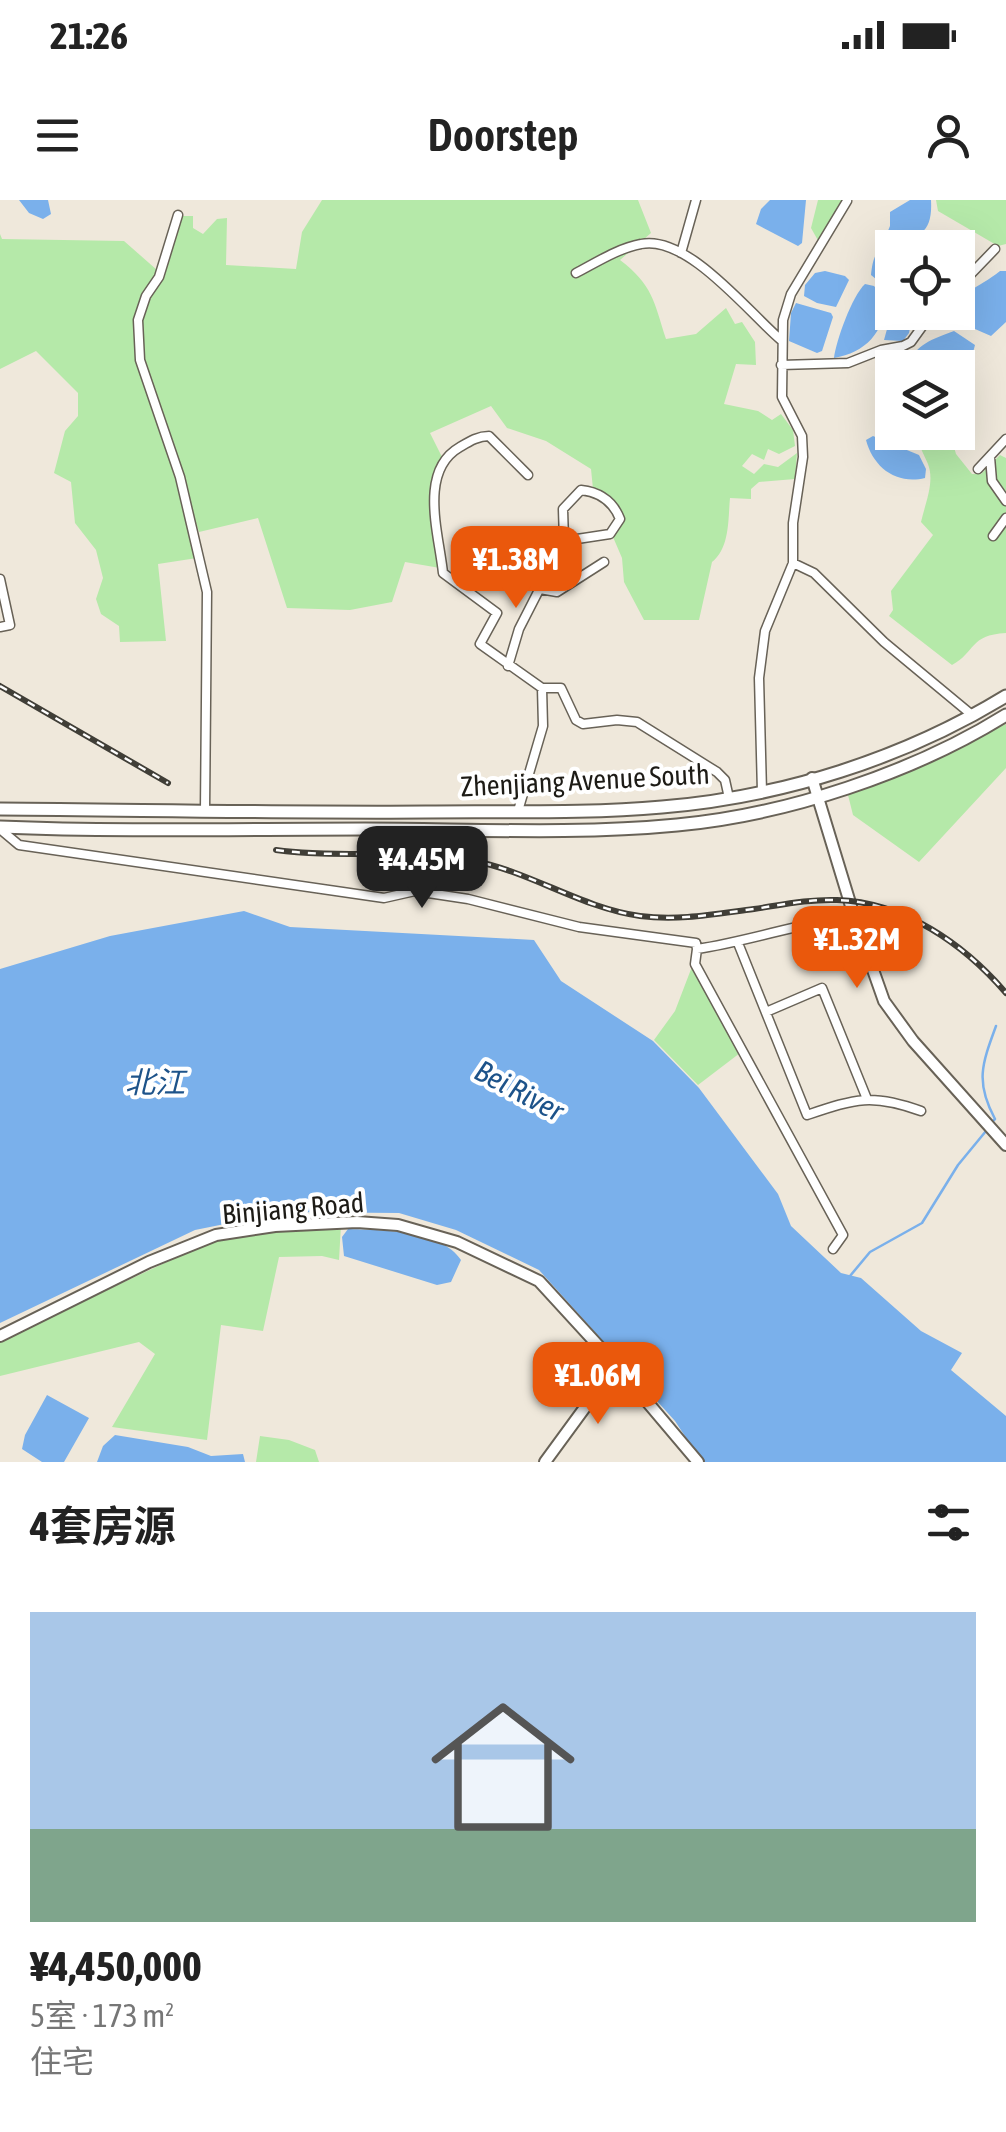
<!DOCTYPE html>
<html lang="zh">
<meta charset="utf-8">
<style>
body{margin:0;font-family:"Asap Condensed","Noto Sans SC",sans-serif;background:#f6f6f6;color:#222;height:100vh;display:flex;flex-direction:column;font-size:38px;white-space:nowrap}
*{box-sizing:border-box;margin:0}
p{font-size:32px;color:#767676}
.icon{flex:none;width:55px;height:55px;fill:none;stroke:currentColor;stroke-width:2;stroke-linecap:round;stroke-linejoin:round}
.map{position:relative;height:1262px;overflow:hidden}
.panel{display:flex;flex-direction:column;background:#fff;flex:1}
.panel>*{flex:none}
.tools{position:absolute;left:875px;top:30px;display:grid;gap:20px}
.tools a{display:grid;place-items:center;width:100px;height:100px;border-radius:0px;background:#fff;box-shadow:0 10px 40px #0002;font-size:50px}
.price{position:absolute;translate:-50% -85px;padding:0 22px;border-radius:20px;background:#ea580c;color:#fff;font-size:32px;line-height:65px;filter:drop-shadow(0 2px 5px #0008)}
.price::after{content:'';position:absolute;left:50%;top:60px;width:30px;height:22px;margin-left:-15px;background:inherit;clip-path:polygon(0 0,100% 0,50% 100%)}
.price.on{background:#222;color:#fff}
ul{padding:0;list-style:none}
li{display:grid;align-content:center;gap:20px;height:530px;padding:0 30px}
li+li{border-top:2px solid #e0e0e0}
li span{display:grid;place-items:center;height:310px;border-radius:0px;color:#555}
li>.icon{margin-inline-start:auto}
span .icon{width:180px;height:180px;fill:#fffc;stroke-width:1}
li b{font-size:42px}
h2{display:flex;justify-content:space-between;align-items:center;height:120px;padding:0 30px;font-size:42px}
.status{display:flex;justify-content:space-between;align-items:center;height:70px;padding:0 50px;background:#fff;direction:ltr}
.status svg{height:28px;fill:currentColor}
header{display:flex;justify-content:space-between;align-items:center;height:130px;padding:0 30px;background:#fff;font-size:45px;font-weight:600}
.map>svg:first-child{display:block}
.green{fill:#b5e9a9}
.water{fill:#7ab0eb}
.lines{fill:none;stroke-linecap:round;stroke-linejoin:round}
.stream{stroke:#7ab0eb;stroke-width:2.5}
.street-casing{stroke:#686257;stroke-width:11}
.secondary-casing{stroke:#686257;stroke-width:14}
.primary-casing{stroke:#686257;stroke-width:15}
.street{stroke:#fff;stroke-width:8}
.secondary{stroke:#fff;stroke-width:10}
.primary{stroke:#fff;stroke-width:11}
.rail-casing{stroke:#403e37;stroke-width:6}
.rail{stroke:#fff;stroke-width:2.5;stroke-dasharray:8;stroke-linecap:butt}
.labels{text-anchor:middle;stroke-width:8;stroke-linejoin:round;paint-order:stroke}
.street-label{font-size:28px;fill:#1d1b16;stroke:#fff}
.water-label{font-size:30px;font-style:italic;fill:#1d538a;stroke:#fff}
</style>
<div class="status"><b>21:26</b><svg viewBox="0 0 49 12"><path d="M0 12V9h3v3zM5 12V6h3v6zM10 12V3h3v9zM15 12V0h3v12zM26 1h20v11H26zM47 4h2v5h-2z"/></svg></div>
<header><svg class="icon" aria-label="menu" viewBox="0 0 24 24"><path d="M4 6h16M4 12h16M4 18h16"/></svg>Doorstep<svg class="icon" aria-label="person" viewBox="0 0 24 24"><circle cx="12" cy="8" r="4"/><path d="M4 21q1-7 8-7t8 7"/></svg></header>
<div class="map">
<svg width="1006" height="1262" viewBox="0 0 1006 1262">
<rect width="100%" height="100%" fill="#efe8db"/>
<!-- green -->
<path class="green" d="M322,0h316l13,33 -31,27c33,25 34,42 46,79l30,-5 30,-26 9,16 7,-2 13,20 1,23 -20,-1 -12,40 34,7 14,9 9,-6 12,16 2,16 -16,8 -11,-5 -4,11 -12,-6 -10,12 12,8 10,-10 14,3 19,-14 -2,26 -36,3 -8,7v10l-21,-1c-2,21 0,50 -18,64l-13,58h-55l-20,-38 -2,-24 -9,-21 10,-18 -5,-10 -25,-20 -2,-20 -45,-28 -39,-13 -16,-22 -61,27 12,24c-17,38 -7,71 -2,111l-35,-6 -13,40 -42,8 -63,-2 -29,-90 -59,14 -56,-172 -1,-40 6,-24 16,-22 17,-58h12v12l10,6 14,-15 10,-1 -1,47 70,4 6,-37z
M818,0h28l-26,44 -9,-16z
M936,0h70v44l-8,2 -60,-35z
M0,34l2,5 122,2 33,29 -24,50 3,41 40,119 21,78 -39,6 8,77 -46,1 -1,-16 -18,-12 -5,-15 7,-21 -7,-28 -21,-27 -4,-41 -17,-9 11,-42 13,-15v-23l-42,-42 -36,18z
M920,233h30l6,21 16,20h9l19,-19 6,3v175c-37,2 -30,19 -54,32l-63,-49 4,-6 -2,-19 42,-56 -12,-13c4,-18 14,-40 7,-58 -6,-15 -9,-14 -8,-31z
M1006,524v44l-87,94 -66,-47 -5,-20 72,-28z
M693,764l47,89 -42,32 -44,-45 21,-29z
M341,1025l-2,35 -17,-4 -43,1 -16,74 -42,-6 -14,115 -95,-13 43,-73 -16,-12 -139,34v-36l201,-94 25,-8 50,-8z
M260,1236l29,4 26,10 4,12h-63z"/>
<!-- water -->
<path class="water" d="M19,0h29l3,14 -8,5 -14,-6z
M770,0h36l-4,43 -4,3 -42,-22 5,-15z
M910,0h21c2,36 -14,39 -46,38l5,-12v-14z
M898,41l10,6 -16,1v44l-21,-17c2,-20 6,-29 27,-34z
M825,71l20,5 4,4 -13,27 -19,-4 -13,-7 1,-11 10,-12z
M1000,71h6v51l-15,14 -32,-14c-1,-34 18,-32 41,-51z
M865,84l9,2 11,12c1,33 -19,55 -51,60 2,-17 18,-62 31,-74z
M796,103l35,10 2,4 -11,34 -5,2 -28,-12 2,-28z
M892,111l21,2 -4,20 -6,8 -19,-1z
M954,131l21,14 -4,15 -18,7h-47c9,-22 26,-28 48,-36z
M873,236l46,19 7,14 -1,9c-29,7 -52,-11 -59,-38z
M244,711l46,16 244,13 27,41 92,60 46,47 79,106 13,32 50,47 20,5 60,53 41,22 -11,17 55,46v46h-304l-27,-41 -136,-151 -83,-40 -57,-17 -115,-1 -89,18 -195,93v-354l110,-33z
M348,1029c31,1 94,1 113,31l-10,22 -14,3 -93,-29 -2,-19z
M47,1195l42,23 -25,44h-22l-20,-13 3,-14z
M115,1235l73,12 23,9 32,-2 2,8h-148l6,-16z"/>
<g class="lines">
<!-- stream -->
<path class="stream" d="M992,922l3,-3c-20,-37 -13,-55 1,-93
M850,1076l20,-24 52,-29 36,-58 28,-34"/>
<defs>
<path id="street" d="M178,15l-19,62 -13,19 -8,24 2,40 40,117 27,115 -2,219
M681,53l15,-53
M576,73c21,-11 43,-25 65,-29 46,-10 108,69 140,96
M958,97l12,-22 25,-26
M781,165l67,-2 33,-13 22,-4 8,-4 13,-18 24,-12
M892,182l2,-33
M958,193l6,-6
M990,257l2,24 14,20
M978,269l28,-30
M993,336l13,-18
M793,363l21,10 70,69 88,73
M0,379l10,46 -10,2
M540,389l17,3 47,-30
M508,466l11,-37 45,-88 46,-7 10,-15c-7,-18 -21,-27 -39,-29l-18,19 1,32
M542,488h19l15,32 7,4 34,-4 20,2 80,50 8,8 4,18
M762,592l-3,-114 6,-47 28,-68v-40l10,-66 -1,-21 -20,-39 1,-77 8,-26 56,-93
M518,611l25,-85 -1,-38 -62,-44 17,-31 -54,-40c-4,-39 -25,-102 17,-126 10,-6 18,-11 29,-11l39,39
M0,629l19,16 365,53 31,-7 53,8 111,28 117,16 1,6c53,-8 103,-26 157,-33
M738,743l69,172c48,-16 64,-22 114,-4
M697,749l-2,15 148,271 -10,14
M766,812l56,-24 45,111"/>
<path id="secondary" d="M812,578l42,138 30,85 29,40 93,104
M0,1136l149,-74 67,-27 59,-9 82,-4 41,3 59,17 82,39 77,84 82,97
M545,1262l71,-97"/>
<path id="primary" d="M0,609c142,1 284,4 426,3 78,-1 158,2 236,-5 120,-10 241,-48 344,-111
M0,627c122,5 243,2 365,2 103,0 209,6 312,-4 109,-10 236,-52 329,-110"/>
</defs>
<!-- street casing -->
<use href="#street" class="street-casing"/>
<!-- secondary casing -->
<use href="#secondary" class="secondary-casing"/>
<!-- primary casing -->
<use href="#primary" class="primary-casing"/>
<!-- street -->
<use href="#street" class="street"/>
<!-- secondary -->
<use href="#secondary" class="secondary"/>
<!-- primary -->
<use href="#primary" class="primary"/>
<defs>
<path id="rail" d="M0,486l168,97
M276,650c65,9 133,-2 198,11 57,11 108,47 166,55 39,5 75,-2 114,-7 27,-4 55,-10 83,-9 67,2 127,44 169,93"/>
</defs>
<!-- rail casing -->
<use href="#rail" class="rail-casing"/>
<!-- rail -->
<use href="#rail" class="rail"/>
</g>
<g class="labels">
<!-- street labels -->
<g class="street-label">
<text transform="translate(585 580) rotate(-3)" y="10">Zhenjiang Avenue South</text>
<text transform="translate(293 1008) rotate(-5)" y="10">Binjiang Road</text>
</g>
<!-- water labels -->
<g class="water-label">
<text x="155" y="893">北江</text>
<text transform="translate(519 891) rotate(28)" y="10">Bei River</text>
</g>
</g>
</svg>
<div class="tools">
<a><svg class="icon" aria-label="locate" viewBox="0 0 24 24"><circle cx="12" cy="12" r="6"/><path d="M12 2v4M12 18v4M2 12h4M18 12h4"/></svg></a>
<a><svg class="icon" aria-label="layers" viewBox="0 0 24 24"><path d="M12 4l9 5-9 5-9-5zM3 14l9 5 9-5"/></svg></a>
</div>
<b class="price" style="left:516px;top:411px">¥1.38M</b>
<b class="price on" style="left:422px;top:711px">¥4.45M</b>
<b class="price" style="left:857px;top:791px">¥1.32M</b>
<b class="price" style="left:598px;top:1227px">¥1.06M</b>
</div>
<section class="panel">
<h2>4套房源<svg class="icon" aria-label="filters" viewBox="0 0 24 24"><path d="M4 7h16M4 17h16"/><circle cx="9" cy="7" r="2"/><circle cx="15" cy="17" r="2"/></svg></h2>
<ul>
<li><span style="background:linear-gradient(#a9c7e8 70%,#7fa58c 0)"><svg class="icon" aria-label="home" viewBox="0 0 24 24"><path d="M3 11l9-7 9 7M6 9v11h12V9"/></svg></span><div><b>¥4,450,000</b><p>5室 · 173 m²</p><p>住宅</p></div></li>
</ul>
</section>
